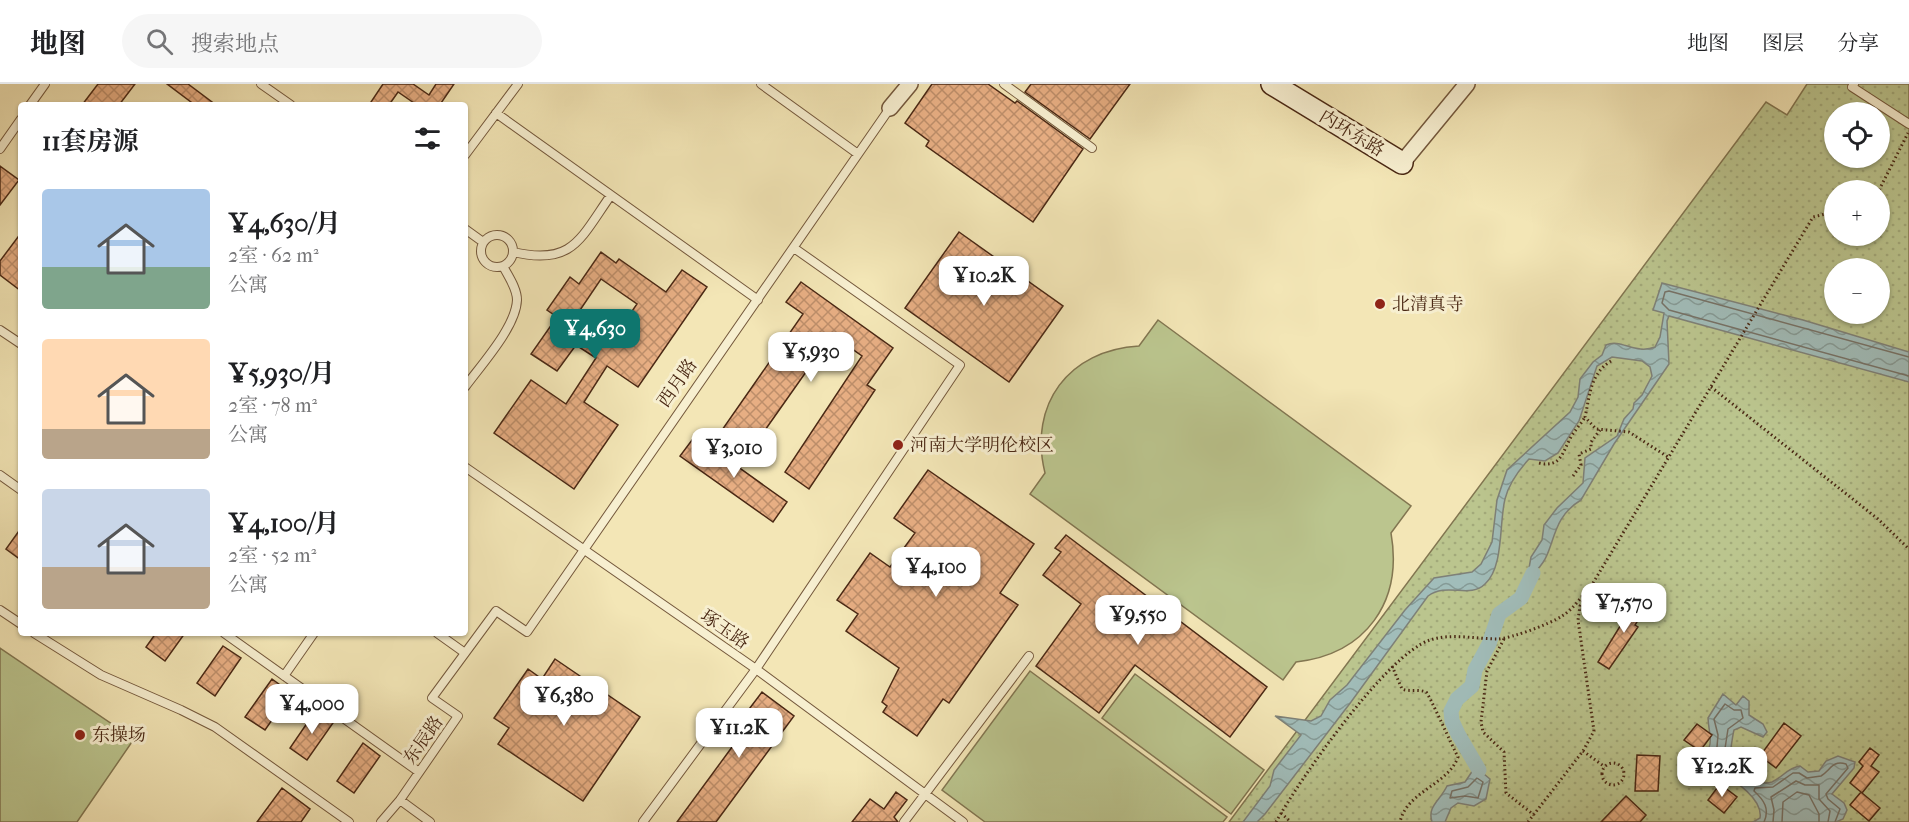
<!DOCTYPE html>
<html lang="zh">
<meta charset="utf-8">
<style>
body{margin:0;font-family:"IM FELL French Canon","Noto Serif SC",serif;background:#f6f6f6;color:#202124;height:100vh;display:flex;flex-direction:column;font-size:22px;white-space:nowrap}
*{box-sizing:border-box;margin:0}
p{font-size:20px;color:#757577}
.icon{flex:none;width:33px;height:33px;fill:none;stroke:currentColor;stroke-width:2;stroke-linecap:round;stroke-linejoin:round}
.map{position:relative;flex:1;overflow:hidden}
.sheet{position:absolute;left:18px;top:18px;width:450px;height:534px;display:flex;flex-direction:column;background:#fff;border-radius:6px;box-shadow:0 2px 4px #0004}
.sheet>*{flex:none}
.tools{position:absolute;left:1824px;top:18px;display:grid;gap:12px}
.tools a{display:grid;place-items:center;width:66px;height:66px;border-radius:50%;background:#fff;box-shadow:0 2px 4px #0004;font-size:30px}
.price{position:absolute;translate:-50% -51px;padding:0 14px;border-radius:12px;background:#fff;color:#222;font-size:20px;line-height:39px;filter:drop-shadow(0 2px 3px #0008)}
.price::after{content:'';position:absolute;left:50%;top:36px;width:18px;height:14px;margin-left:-9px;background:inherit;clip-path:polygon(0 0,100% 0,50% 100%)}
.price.active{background:#0f766e;color:#fff}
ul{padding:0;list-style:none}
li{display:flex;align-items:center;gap:18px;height:150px;padding:0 24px}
li span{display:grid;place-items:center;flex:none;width:168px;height:120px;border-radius:6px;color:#555}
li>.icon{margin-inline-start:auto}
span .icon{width:72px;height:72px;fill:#fffc;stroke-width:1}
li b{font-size:26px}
h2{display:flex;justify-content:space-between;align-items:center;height:72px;padding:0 24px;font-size:26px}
header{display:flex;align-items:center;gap:36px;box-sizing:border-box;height:84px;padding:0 30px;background:#fff;border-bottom:2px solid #e0e0e0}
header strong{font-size:28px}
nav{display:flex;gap:33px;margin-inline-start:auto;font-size:21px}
.search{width:420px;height:54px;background:#f6f6f6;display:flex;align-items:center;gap:15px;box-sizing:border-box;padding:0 21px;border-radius:33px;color:#757577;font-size:22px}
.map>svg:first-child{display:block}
.grass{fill:#bbc58e;stroke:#827651;stroke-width:1.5}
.park{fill:url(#park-dots);stroke:#827651;stroke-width:1.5;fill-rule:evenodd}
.water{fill:url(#water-waves);stroke:#7e8178;stroke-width:1.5}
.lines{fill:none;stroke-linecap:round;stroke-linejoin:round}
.shore{stroke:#767267;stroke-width:1.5}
.canal{stroke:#a1bdba;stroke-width:15}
.building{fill:url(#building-cross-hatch);stroke:#4a2814;stroke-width:1.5;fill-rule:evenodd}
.lane-casing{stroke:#74583c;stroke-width:10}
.street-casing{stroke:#74583c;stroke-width:18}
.secondary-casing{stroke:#4a2814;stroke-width:24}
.path{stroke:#4a2814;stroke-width:3;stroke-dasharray:1.5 3;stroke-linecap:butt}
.lane{stroke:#f7efd0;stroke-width:8}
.street{stroke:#f7efd0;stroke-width:15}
.secondary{stroke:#f7efd0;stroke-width:21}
.poi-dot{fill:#8f2418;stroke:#f7efd0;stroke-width:2}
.labels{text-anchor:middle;stroke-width:6;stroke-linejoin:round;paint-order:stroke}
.street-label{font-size:18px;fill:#4a2814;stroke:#f7efd0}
.poi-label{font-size:18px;fill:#4a2814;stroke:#f7efd0;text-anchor:start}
</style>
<header>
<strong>地图</strong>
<div class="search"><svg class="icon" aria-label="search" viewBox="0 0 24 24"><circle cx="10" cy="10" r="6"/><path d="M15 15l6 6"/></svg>搜索地点</div>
<nav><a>地图</a><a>图层</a><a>分享</a></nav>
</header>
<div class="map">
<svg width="1909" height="738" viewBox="0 0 1909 738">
<defs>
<pattern id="park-dots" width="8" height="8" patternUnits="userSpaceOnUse" patternTransform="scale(1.5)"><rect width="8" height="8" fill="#bbc58e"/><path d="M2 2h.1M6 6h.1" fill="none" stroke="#a2a97a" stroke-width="1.8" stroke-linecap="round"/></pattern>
<pattern id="water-waves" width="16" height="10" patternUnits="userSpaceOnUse" patternTransform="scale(1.5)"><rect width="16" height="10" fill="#a1bdba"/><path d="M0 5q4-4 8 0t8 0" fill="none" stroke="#859a96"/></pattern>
<pattern id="building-cross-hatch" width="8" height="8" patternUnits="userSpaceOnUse" patternTransform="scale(1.5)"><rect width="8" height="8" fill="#e7ae83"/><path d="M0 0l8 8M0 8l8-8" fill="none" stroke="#bd8e6a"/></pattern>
</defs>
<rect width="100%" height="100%" fill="#f3e6b6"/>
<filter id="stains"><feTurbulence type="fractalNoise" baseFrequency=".00333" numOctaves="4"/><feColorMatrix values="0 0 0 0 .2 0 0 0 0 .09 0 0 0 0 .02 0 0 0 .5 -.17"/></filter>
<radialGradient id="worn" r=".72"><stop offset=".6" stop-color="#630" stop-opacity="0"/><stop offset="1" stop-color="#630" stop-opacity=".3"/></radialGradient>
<!-- grass -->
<path class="grass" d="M1158,236l253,186 -20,27c12,69 -25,121 -95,129l-13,18 -253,-186 15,-21c-17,-69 24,-123 94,-127z
M0,564l134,91 -57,83h-77z
M1030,587l197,146 -4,5h-238l-43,-32z
M1135,590l129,96 -33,44 -129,-96z"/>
<!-- park -->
<path class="park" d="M1807,0h102v738h-680l537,-720 21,13zM1834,28h46v46h-46zM1834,106h46v46h-46zM1834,184h46v46h-46z"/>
<!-- water -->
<path class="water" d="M1662,199l141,37 106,32v30l-240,-66 -2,5 2,43 -55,80 -33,56c-35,21 -23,55 -48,73l-4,-5 2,-11 11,-17 2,-15 13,-17 26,-25 2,-25 32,-22 7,-17 9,-10 1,-6 8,-8 10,-19 -2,-9 -8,-6 -30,-4 -15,9 -18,55 -21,32 -13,8 -16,-2c-11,12 -20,24 -24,40 -6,24 -1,68 -20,85 -15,15 -38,-2 -57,12l-77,106 -86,112 -8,8h-14l27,-36 4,-16 27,-35 -26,-19 36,5 10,-5 9,-16 17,-15 58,-75 29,-32 38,-6 9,-8 11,-22 5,-42 10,-30 63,-58 8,-15 2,-18 13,-17 9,-7 4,-10c15,-7 29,10 49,2l5,-10 4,-24 -11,-3z
M1723,610l13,11 7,-9 6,5v14l14,9 4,8 -4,5 -22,-10 -7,3c-1,3 -4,24 -4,27 2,14 29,30 42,25 11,-5 15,-14 28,-16l8,6 11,-1 7,-10 12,-5 17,6 -1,6 -22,26 12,9 3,7 -4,9 -7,3h-83l7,-4c3,-18 -24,-38 -39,-43 -9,-3 -18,-3 -27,-8l-4,-7c29,-10 19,-20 18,-42z
M1473,686h6l11,9 -4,20 -12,7 -16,-3 -7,5 -6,14h-13c-5,-16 8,-21 15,-36l18,-4z"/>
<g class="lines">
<!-- shore -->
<path class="shore" d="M1909,273l-240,-66 -4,1 -3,11 7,7 240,66
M1725,620l9,6h7l2,8 -15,11 -4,26 3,12 -3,3 -18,-4 -3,-3 14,-16 1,-12 -4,-16z
M1477,694l6,4 -5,16 -13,-2 -15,2 2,-7 16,-4z
M1764,738c6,-13 0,-22 -10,-31l1,-3 18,-1 20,-14h6l8,5 14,-2c10,-6 11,-16 25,-12l2,4 -22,26 2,5 12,10 -5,13
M1773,738l1,-12 -3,-13 25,-16 9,4h14v14l11,12 -2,11
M1782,738l1,-20 14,-10 12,3 10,19v8"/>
<!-- canal -->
<path class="canal" d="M1479,686l-21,-36 -6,-13 -1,-10 6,-12 15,-13 3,-16 14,-26 10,-30 22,-16 12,-25"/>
</g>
<!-- building -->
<path class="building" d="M98,0h37l-16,21h-37z
M167,0h21l28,21h-21z
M383,0h30l16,11 7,-11h18l-13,19 3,2h-27l-19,-13 -9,13h-20z
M932,0h56l27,19 2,-2 66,48 -50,73 -107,-76 3,-5 -24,-18z
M1031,0h99l-40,55 -65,-47z
M0,82l19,14 -19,25z
M959,148l104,74 -54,76 -104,-74z
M21,149v58l-21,-16v-14z
M601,168l15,11 3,-4 47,33 16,-22 25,17 -69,100 -31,-21 -23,36 34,23 -44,64 -80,-56 37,-53 35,24 30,-46 -20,-13 -19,26 -26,-17 26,-37 -10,-7 23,-33 9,7zM601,195l36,25 -25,36 -36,-24z
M801,198l92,66 -26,37 8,5 -66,99 -24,-17 77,-116 -30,-21 -81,115 -29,-20 81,-116 -17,-12z
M695,352l92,66 -14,20 -93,-66z
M928,386l106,74 -34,49 18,12 -69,98 -6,-4 -26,37 -34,-24 4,-6 -5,-4 17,-34 -53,-37 12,-17 -21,-14 33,-47 20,14 25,-34 -21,-15z
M21,444v32l-15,-11z
M1066,451l201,152 -37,50 -95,-72 -36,48 -63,-47 45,-62 -38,-29 18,-23 -6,-4z
M1638,513l11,6 -14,22 3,2 -29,42 -11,-7z
M156,549h29l-20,28 -19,-14z
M223,562l18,12 -26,38 -18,-13z
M555,575l85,58 -57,84 -85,-57 11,-16 -15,-10 34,-49 14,10z
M272,595l19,14 -26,37 -20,-13z
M762,608l32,24 -78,106h-39l58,-79 -7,-6z
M316,626l17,13 -26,37 -17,-12z
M1784,639l17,13 -25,32 -16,-12z
M1697,640l15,11 -12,16 -16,-11z
M363,659l17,13 -26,37 -17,-12z
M1870,664l9,7 -8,11 8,6 -17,21 18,15 -11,13 -19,-16 11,-13 -11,-9 13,-17 -4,-4z
M1637,671l23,1 -2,35h-23z
M1720,700l17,13 -13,16 -16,-13z
M282,704l28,21 -9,13h-44z
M896,708l11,8 -13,17 4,5h-46l18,-23 14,10z
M1626,712l20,19 -6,7h-39z"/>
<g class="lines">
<defs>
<path id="lane" d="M261,0l30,21
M761,0l97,70
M1004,0l88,64
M1854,0l-2,3 57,37
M30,21l15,-21
M496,29l262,187
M0,65l21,-30
M465,71l53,-71
M465,145l18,13
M481 167a16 16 0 1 1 32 0a16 16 0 1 1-32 0Z
M513,168c60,14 67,-13 98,-57
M0,246l21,14
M465,303c16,-22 51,-60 52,-87 0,-12 -9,-24 -14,-34
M465,383l291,202 207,153
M0,391l21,15
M0,526l21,14
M34,549l67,42 80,35 34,17 134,95
M224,549l195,139
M437,549l28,20
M284,592l30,-43
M400,716l30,22
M381,738l19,-22 58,-84 -26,-18 64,-87 31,21 363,-524
M643,738l113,-153 204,-304 -166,-117
M904,738l125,-166"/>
<path id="street" d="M890,24l20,-24
M1402,79l65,-79"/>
<path id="secondary" d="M1272,0l130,79"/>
</defs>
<!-- lane casing -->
<use href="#lane" class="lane-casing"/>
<!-- street casing -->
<use href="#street" class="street-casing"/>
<!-- secondary casing -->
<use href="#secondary" class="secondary-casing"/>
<!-- path -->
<path class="path" d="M1879,106l29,-57
M1611,277c-21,13 -21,34 -26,56l11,12 33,3 39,25
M1711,303l167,132 31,30
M1539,379c22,5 23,-10 32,-26 4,-7 10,-13 14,-20
M1573,392l8,-11 -2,-11 12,-5v-7l9,-12
M1504,555l-17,32 -6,51 2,10 21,20 2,41 28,22
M1392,582l10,23c7,3 17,0 24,3 3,2 27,56 32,65 -10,28 -51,34 -58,65
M1583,667l22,16
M1602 690a11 11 0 1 1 22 0a11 11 0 1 1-22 0Z
M1281,729l10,9
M1276,738c24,-43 110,-167 154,-182 20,-7 47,-1 68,-1 14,-1 52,-15 64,-23 12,-7 22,-23 31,-33l220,-366 21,-5
M1528,738l55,-71 11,-20 -16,-111 2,-14 9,-16"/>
<!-- lane -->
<use href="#lane" class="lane"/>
<!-- street -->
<use href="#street" class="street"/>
<!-- secondary -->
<use href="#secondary" class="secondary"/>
</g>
<!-- markers -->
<g class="poi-dot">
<circle cx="1380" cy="220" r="6"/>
<circle cx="898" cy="361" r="6"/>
<circle cx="80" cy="651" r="6"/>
</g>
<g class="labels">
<!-- street labels -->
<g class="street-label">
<text transform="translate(1352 49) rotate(31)" y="6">内环东路</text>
<text transform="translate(677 299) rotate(-55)" y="6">西月路</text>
<text transform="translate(725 545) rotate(35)" y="6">琢玉路</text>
<text transform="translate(423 656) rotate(-55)" y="6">东辰路</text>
</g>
<!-- poi labels -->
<g class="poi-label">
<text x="1392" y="226">北清真寺</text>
<text x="910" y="367">河南大学明伦校区</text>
<text x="92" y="657">东操场</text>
</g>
</g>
<rect width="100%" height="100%" filter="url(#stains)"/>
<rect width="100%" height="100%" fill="url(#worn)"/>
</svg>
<div class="tools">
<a><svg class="icon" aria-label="locate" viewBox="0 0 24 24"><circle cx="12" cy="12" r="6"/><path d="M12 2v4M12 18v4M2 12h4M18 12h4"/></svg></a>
<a>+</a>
<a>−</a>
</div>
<b class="price" style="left:984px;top:223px">¥10.2K</b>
<b class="price active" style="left:595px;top:276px">¥4,630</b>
<b class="price" style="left:811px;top:299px">¥5,930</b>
<b class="price" style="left:734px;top:395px">¥3,010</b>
<b class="price" style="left:936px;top:514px">¥4,100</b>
<b class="price" style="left:1624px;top:550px">¥7,570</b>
<b class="price" style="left:1138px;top:562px">¥9,550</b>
<b class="price" style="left:564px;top:643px">¥6,380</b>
<b class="price" style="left:312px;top:651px">¥4,000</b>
<b class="price" style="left:739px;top:675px">¥11.2K</b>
<b class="price" style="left:1722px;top:714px">¥12.2K</b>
<section class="sheet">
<h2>11套房源<svg class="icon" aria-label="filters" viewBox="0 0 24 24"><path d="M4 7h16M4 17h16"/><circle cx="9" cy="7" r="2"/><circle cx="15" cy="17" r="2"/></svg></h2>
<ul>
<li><span style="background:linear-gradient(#a9c7e8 65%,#7fa58c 0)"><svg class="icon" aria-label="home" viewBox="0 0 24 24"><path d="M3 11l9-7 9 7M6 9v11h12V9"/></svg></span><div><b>¥4,630/月</b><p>2室 · 62 m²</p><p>公寓</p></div></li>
<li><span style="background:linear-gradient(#ffd9b3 75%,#b9a48a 0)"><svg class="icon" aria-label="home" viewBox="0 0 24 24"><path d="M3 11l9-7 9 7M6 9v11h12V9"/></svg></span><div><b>¥5,930/月</b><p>2室 · 78 m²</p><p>公寓</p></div></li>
<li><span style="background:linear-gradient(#c9d6e8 65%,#b9a48a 0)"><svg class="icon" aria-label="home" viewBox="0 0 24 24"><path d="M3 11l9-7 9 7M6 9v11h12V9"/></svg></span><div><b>¥4,100/月</b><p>2室 · 52 m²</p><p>公寓</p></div></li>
</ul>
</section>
</div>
